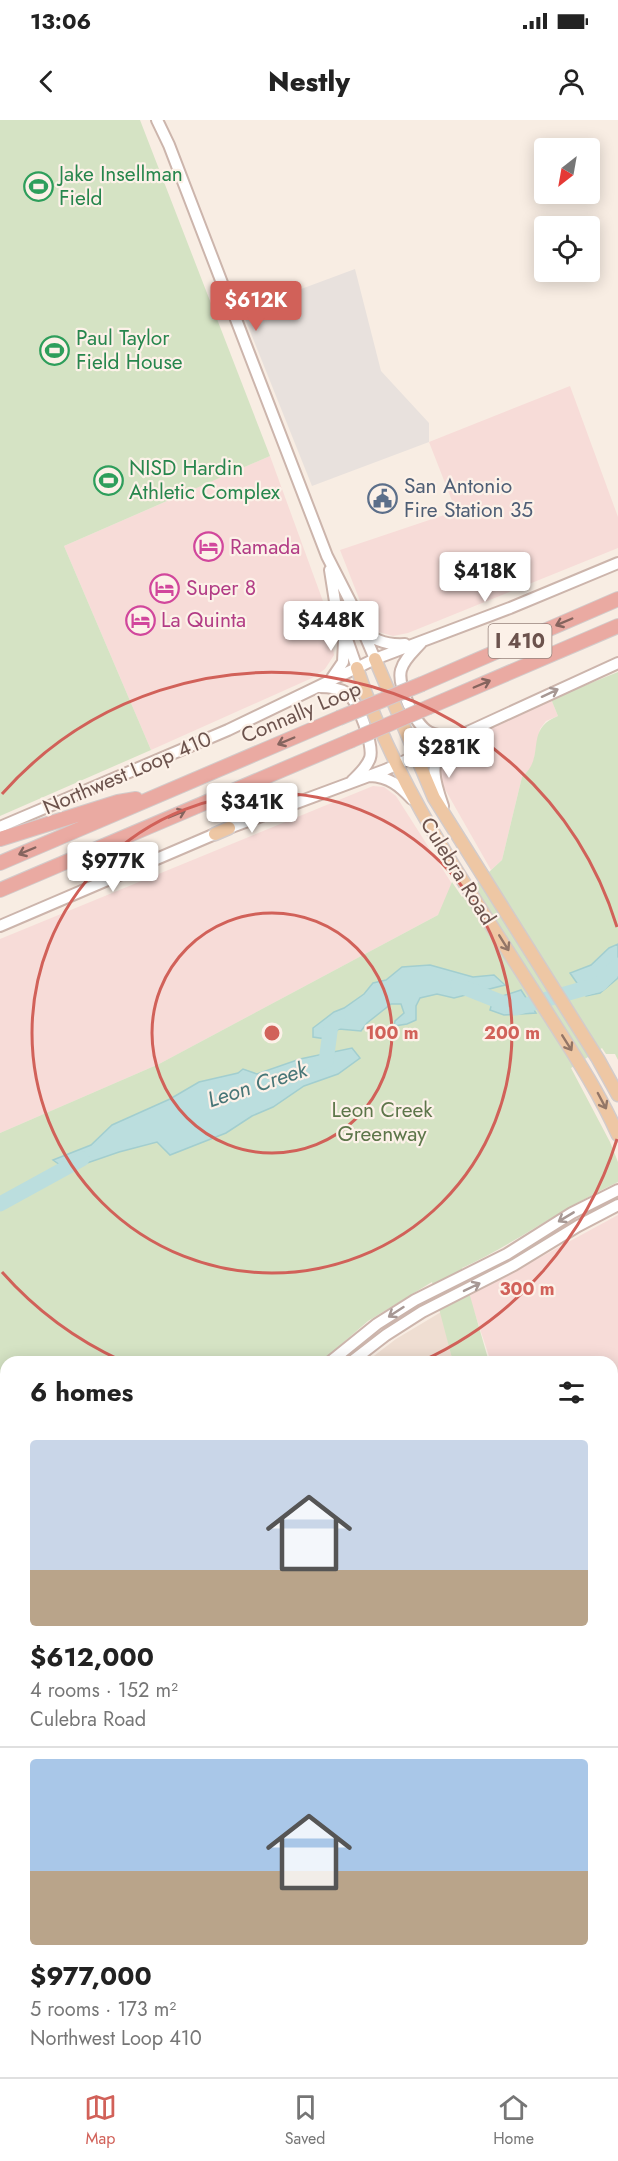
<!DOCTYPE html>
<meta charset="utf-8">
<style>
body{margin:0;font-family:Jost,sans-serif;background:#f6f6f6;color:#222;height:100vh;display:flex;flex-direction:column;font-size:22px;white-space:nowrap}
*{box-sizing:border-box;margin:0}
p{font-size:20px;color:#767676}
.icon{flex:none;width:33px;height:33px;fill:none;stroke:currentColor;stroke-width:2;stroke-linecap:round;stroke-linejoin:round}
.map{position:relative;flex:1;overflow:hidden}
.side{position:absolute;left:0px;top:1236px;width:618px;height:722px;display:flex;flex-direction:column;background:#fff;border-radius:18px 18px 0 0;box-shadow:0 3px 15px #0003}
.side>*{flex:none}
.needle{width:39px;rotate:211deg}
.controls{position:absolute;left:534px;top:18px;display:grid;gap:12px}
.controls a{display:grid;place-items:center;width:66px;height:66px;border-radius:6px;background:#fff;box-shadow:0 3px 15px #0003;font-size:30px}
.price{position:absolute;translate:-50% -51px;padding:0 14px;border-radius:6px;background:#fff;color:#222;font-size:20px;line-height:39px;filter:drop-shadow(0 2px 3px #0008)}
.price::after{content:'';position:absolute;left:50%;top:36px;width:18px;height:14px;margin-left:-9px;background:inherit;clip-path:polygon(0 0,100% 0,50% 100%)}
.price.selected{background:#d16159;color:#fff}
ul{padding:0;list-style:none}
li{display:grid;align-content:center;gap:12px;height:318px;padding:0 30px}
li+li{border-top:2px solid #e0e0e0}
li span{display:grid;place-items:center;height:186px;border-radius:6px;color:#555}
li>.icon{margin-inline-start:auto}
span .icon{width:108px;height:108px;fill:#fffc;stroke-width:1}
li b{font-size:26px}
h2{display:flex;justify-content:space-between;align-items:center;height:72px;padding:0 30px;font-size:26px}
.status{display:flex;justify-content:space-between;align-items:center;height:42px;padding:0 30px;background:#fff;direction:ltr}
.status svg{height:16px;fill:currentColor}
header{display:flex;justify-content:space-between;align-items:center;height:78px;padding:0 30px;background:#fff;font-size:27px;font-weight:800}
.tabs{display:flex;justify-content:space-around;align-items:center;height:84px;border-top:2px solid #e0e0e0;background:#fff;font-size:16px;color:#767676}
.tabs a{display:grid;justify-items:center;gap:3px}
.tabs .selected{color:#d16159}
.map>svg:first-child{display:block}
.residential{fill:#efded2}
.commercial{fill:#f7dcd8}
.industrial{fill:#e8e1dd}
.green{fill:#d5e3c4}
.water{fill:#bbdede;stroke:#a2cecf;stroke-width:1.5}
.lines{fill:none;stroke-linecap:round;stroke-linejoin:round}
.river{stroke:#bbdede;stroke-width:15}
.street-casing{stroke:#c7b4ac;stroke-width:10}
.secondary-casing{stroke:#ccb5ac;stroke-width:14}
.primary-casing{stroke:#d3cbca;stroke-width:15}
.highway-casing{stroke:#d3cbca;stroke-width:16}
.street{stroke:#fff;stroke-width:8}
.secondary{stroke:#fff;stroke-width:10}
.primary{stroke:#eec7a4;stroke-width:12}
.highway{stroke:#eaaaa2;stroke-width:14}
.highway-bridge-casing{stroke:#d3cbca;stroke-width:16;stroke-linecap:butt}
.highway-bridge{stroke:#eaaaa2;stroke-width:14}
.oneway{stroke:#85645e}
.oneway2{stroke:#a79894}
.oneway3{stroke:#937667}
.ring{fill:none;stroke:#d16159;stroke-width:3}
.labels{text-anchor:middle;stroke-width:4.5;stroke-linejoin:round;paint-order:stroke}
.shield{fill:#fcf1e8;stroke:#97827c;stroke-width:1.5}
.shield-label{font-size:20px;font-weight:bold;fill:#6c534d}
.leisure-label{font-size:21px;fill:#27864d;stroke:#fcf1e8;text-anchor:start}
.service-label{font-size:21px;fill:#4e5e75;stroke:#fcf1e8;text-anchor:start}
.hotel-label{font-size:21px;fill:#b23c85;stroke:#fcf1e8;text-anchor:start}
.street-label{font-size:21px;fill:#6c534d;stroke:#fcf1e8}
.park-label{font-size:21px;fill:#5d764a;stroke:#fcf1e8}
.water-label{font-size:22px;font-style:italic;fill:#477677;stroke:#fcf1e8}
.centre{fill:#d16159;stroke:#fcf1e8;stroke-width:3}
.ring-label{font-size:18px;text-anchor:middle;font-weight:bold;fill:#d16159;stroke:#fcf1e8;stroke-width:4.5;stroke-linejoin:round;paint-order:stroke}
</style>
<div class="status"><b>13:06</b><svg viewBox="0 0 49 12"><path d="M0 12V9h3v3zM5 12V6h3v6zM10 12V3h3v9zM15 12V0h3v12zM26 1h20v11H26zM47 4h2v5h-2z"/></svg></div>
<header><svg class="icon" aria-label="back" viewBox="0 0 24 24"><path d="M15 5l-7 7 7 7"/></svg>Nestly<svg class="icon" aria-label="person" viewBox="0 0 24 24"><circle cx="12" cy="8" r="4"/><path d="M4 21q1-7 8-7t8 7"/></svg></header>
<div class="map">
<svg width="618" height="1957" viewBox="0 0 618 1957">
<rect width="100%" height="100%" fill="#f8ede3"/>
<!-- residential -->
<path class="residential" d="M441,1192l12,50h-87l30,-23z
M6,1301v386l-6,-1v-382z
M139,1952h391l-1,5h-391z"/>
<!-- commercial -->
<path class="commercial" d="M570,266l48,131v31l-210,85 -15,3 -18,-5 -6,-7 -29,-74 116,-39 -27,-69z
M270,336l58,159 6,40 -9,14 -13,9 -161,72 -87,-204z
M551,579l7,17 -12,5 -6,8 -8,40 -10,8 -20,83 -11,10 -49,-86 -2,-8 1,-7 4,-11 13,-13z
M373,666l11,1 12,9 65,102 -23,17 -279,149 -159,69v-194z
M618,1095v172l-6,1v-26h-121l-22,-66z"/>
<!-- industrial -->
<path class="industrial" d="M355,149l26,102 48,52v19l-117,44 -70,-175z"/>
<!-- green -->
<path class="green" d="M0,0h140l130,336 -206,90 87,204 -151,66z
M618,552v388l-3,-6h-9l-4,-6 -31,20 39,74 8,20v20c-54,25 -102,61 -156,86l27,94h-36l-21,-80 -64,39 -47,41h-315v59l-6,3v-291l159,-69 279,-149 14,-33 10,15 40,-37 20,-83c25,-21 1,-47 36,-61l-7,-17z
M618,1462v495h-100v-5h94v-489z
M0,1728h6v224h111l-1,5h-116z"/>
<!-- water -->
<path class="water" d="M618,824v34l-18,15 -14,3 -16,-23 21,-8 18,-17z
M430,845l43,12 21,-2 11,10 -51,13 -17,-4 -17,4 -4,8v14l-9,4 -13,2 1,-5 9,-8 -3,-9h-10l-24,19 -6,8 -22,-2 -13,10 -13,-2v-9l21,-16 10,-4 20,-14 9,-11 13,-3 16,-13z
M521,870l15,23 -32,2 -14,-5 3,-11z
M352,928l8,10 -22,16 -34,12 -31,21 -21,9 -26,17 -56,22 -13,-13 -38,10 -52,18 -14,-10 38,-15 21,-20 58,-26 29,-17 39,-9 5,-4 14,5 43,-15z"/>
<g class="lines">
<!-- river -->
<path class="river" d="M458,865l58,23 84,-24 18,-19
M315,945l11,-4 5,-36 7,-4
M0,1084l82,-45"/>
<defs>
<path id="street" d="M130,1957l1,-5"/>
<path id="secondary" d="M157,0l12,25 158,411 25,49 23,54
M330,450l6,38 21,60
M363,509c11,13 26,16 42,15
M421,523c-7,8 -17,16 -20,27 -4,15 14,55 28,62 7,4 15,4 23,4
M332,558l11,-16 1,-21
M319,567c9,0 20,1 28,6 11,7 27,53 23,65 -3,9 -11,16 -18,23
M370,656c19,1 29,9 42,23
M443,686c-8,-23 -16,-45 4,-63
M0,707l228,-97 147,-71 135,-51 108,-45
M229,708l156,-58 233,-107
M0,806l215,-92
M330,1242l47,-38 38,-24 92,-46 65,-41 46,-23
M351,1242l35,-27 36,-23 92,-47 64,-39 40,-21
M0,1703l6,2
M0,1715l6,-1
M612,1783l6,1"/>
<path id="primary" d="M375,539l59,139 164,261 20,36
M357,548c40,124 119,231 188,341 26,41 53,81 73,126
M215,714l14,-6"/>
<path id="highway" d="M422,564l196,-85
M429,587l189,-81
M0,719l118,-37 18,-3
M0,743l339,-145
M0,770l350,-149"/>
</defs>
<!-- street casing -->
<use href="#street" class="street-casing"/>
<!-- secondary casing -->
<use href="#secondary" class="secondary-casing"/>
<!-- primary casing -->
<use href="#primary" class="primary-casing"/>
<!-- highway casing -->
<use href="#highway" class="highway-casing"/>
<!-- street -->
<use href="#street" class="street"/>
<!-- secondary -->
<use href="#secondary" class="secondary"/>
<!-- primary -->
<use href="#primary" class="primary"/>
<!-- highway -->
<use href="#highway" class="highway"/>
<defs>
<path id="highway-bridge" d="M339,598l83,-34
M350,621l79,-34"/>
</defs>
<!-- highway-bridge casing -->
<use href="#highway-bridge" class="highway-bridge-casing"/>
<!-- highway-bridge -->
<use href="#highway-bridge" class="highway-bridge"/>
</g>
<!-- one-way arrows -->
<defs><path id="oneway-shaft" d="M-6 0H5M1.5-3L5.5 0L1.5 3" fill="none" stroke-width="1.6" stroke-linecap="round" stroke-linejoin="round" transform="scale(1.5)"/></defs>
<g class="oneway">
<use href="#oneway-shaft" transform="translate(564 502) rotate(157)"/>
<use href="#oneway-shaft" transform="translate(482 564) rotate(-23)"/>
<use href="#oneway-shaft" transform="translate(286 621) rotate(157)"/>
<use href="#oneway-shaft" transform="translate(177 694) rotate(-23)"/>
<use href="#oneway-shaft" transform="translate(27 731) rotate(157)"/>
</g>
<g class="oneway2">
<use href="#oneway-shaft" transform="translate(550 573) rotate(-25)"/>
<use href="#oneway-shaft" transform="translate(566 1097) rotate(149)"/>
<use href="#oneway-shaft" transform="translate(472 1167) rotate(-26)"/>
<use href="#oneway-shaft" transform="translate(396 1192) rotate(147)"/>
</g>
<g class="oneway3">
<use href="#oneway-shaft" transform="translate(504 823) rotate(58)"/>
<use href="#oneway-shaft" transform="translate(567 923) rotate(58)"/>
<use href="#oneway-shaft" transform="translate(602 981) rotate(62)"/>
</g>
<!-- distance rings -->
<g class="ring">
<circle cx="272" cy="913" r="120"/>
<circle cx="272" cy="913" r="240"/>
<path d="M617 1019A361 361 0 0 1 422 1241M122 1241A361 361 0 0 1 2 1152M2 674A361 361 0 0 1 617 807"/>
</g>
<!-- icons -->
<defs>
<symbol id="stadium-ring" viewBox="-11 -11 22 22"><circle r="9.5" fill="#fcf1e8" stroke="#2e9e5b" stroke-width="1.5"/><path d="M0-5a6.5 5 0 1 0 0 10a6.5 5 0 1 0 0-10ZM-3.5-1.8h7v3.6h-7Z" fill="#2e9e5b"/></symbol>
<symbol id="civic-ring" viewBox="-11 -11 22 22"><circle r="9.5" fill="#fcf1e8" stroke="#5c6f8a" stroke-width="1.5"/><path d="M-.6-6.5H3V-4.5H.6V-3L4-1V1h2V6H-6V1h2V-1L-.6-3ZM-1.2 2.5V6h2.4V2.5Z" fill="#5c6f8a"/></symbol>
<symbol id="hotel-ring" viewBox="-11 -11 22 22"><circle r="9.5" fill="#fcf1e8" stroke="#d1479c" stroke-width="1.5"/><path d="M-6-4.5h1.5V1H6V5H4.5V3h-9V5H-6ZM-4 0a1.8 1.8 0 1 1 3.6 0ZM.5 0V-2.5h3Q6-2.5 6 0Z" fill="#d1479c"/></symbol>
</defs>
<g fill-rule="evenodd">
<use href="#stadium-ring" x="22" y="50" width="33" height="33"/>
<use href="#stadium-ring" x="38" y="214" width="33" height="33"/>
<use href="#stadium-ring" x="92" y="344" width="33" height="33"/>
<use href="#civic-ring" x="366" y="362" width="33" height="33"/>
<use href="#hotel-ring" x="192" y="410" width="33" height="33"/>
<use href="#hotel-ring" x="148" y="452" width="33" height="33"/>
<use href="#hotel-ring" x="124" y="484" width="33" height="33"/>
</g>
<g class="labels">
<!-- shield labels -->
<rect class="shield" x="488.5" y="504" width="63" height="34" rx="4.5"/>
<g class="shield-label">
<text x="520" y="528">I 410</text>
</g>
<!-- leisure labels -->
<g class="leisure-label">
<text x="59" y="61">Jake Insellman<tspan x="59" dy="24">Field</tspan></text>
<text x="76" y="225">Paul Taylor<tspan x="76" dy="24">Field House</tspan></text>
<text x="129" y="355">NISD Hardin<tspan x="129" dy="24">Athletic Complex</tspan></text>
</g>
<!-- service labels -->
<g class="service-label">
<text x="404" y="373">San Antonio<tspan x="404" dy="24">Fire Station 35</tspan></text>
</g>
<!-- hotel labels -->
<g class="hotel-label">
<text x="230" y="434">Ramada</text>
<text x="186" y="475">Super 8</text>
<text x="161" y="507">La Quinta</text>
</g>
<!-- street labels -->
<g class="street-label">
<text transform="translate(301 592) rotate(-23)" y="7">Connally Loop</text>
<text transform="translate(127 653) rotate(-23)" y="7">Northwest Loop 410</text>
<text transform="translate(458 751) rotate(58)" y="7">Culebra Road</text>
</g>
<!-- park labels -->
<g class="park-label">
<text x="382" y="997">Leon Creek<tspan x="382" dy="24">Greenway</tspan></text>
</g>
<!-- water labels -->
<g class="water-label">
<text transform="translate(257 964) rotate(-18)" y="8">Leon Creek</text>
</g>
</g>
<circle cx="272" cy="913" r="9" class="centre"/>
<g class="ring-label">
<text x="392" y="919">100 m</text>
<text x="512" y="919">200 m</text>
<text x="527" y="1175">300 m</text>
</g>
</svg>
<div class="controls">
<a><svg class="needle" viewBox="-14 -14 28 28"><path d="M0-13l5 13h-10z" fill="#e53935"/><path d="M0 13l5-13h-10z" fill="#767676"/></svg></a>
<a><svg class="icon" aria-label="locate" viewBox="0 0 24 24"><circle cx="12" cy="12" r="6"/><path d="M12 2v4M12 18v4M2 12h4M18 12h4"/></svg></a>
</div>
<b class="price selected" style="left:256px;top:212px">$612K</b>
<b class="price" style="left:485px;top:483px">$418K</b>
<b class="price" style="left:331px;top:532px">$448K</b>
<b class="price" style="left:449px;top:659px">$281K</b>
<b class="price" style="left:252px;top:714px">$341K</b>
<b class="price" style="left:113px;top:773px">$977K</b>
<section class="side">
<h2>6 homes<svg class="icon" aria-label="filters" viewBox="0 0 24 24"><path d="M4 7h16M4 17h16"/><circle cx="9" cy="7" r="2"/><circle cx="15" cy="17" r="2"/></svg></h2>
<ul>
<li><span style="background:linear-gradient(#c9d6e8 70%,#b9a48a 0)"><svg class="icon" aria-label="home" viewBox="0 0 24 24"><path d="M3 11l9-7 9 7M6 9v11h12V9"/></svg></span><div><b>$612,000</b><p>4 rooms · 152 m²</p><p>Culebra Road</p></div></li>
<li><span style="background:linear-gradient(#a9c7e8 60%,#b9a48a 0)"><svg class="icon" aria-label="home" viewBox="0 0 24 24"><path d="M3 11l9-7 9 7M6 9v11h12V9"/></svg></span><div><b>$977,000</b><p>5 rooms · 173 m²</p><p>Northwest Loop 410</p></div></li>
</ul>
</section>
</div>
<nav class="tabs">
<a class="selected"><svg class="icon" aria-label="map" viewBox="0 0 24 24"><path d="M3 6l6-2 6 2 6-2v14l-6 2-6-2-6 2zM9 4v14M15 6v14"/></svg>Map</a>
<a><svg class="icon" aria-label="saved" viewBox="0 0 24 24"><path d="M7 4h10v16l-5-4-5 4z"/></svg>Saved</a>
<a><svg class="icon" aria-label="home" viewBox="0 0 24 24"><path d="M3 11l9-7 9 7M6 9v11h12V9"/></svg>Home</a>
</nav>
